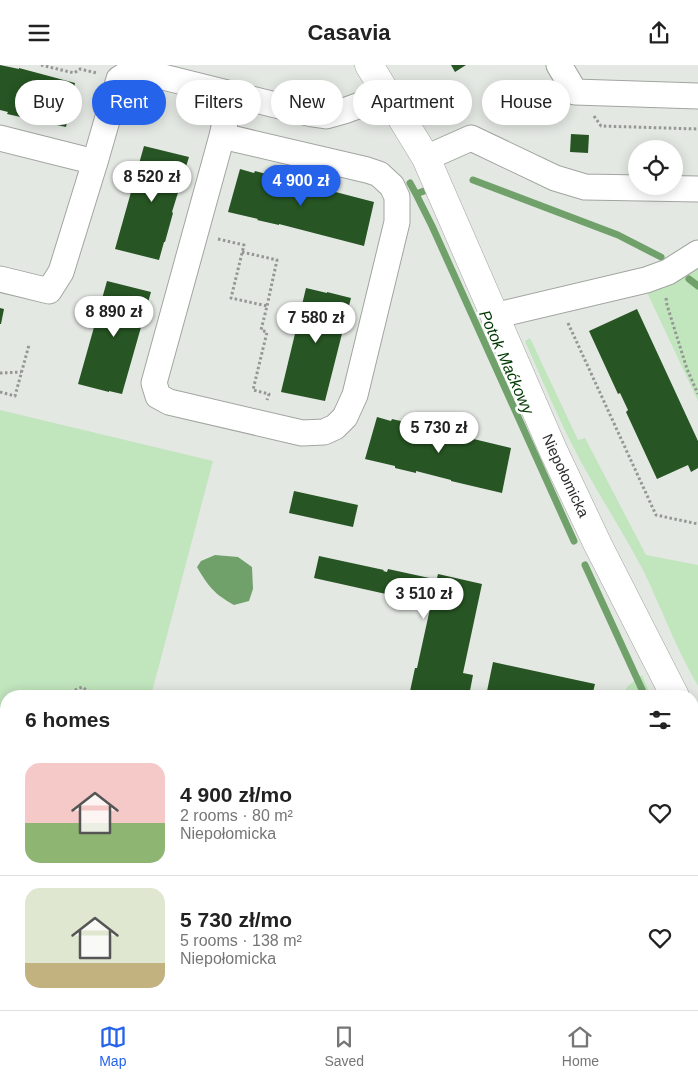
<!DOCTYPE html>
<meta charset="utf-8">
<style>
body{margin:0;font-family:Arial,sans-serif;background:#f2f2f2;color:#222;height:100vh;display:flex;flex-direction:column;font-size:19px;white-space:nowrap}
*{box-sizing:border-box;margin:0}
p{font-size:16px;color:#767676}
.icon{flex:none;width:28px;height:28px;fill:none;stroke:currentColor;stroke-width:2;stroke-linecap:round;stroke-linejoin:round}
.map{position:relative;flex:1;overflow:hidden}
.sheet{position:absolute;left:0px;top:625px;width:699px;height:320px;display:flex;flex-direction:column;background:#fff;border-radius:20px 20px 0 0;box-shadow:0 2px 12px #0003}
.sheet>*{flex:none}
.top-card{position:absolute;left:15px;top:15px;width:669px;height:45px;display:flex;gap:10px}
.tools{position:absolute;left:628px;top:75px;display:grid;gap:10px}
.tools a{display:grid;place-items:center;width:55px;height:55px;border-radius:50%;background:#fff;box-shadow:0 2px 12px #0003;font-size:25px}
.price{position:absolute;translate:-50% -42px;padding:0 11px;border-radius:18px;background:#fff;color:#222;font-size:16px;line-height:32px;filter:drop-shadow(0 1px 2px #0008)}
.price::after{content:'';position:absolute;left:50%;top:30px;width:15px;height:11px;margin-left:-8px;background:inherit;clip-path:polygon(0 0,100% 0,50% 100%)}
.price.current{background:#2563eb;color:#fff}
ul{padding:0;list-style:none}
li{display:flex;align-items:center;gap:15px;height:125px;padding:0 25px}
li+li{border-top:1px solid #e0e0e0}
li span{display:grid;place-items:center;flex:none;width:140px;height:100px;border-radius:15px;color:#555}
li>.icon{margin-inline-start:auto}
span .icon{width:60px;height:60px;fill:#fffc;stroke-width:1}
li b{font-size:21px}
h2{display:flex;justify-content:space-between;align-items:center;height:60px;padding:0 25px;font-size:21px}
.chip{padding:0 18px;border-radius:22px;background:#fff;box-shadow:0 2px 12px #0003;font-size:18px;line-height:45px}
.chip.current{background:#2563eb;color:#fff}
header{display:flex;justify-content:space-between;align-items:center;height:65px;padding:0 25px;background:#fff;font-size:22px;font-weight:600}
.menu{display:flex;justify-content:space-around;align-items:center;height:70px;border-top:1px solid #e0e0e0;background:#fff;font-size:14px;color:#767676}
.menu a{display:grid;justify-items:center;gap:2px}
.menu .current{color:#2563eb}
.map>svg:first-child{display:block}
.green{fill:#c1e5bd}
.water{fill:#70a16b}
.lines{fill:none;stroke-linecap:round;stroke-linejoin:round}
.stream{stroke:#70a16b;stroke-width:7}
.building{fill:#275523}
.minor-casing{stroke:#a1a5a0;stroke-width:27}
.major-casing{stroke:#a1a5a0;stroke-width:29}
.path{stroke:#949793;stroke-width:3;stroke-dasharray:2.5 2.5;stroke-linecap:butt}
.minor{stroke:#fff;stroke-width:25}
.major{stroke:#fff;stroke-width:28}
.labels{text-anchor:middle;stroke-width:5;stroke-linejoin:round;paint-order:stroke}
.street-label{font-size:15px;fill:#2d2e2d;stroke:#fff}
.water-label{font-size:16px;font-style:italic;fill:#013800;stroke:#fff}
</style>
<header><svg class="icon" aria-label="menu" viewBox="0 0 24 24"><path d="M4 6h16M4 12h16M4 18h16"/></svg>Casavia<svg class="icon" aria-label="share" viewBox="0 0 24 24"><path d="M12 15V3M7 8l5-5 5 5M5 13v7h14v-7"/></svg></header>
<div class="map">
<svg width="698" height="945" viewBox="0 0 698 945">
<rect width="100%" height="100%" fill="#e4e8e3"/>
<!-- green -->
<path class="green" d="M698,195v141l-52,-111z
M530,273l48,102 7,-2 61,117 52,10v121c-21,-36 -36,-76 -54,-114 -17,-33 -37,-64 -55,-96 -25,-43 -44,-90 -64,-135z
M0,345l213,51 -62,235h-145v308h97v6h-103z
M642,610l9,21h-30l7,-10z
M693,728l5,10v207h-550v-6h544z"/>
<!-- water -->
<path class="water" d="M215,490l23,2 14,10 1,22 -4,12 -15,4c-20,-11 -26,-19 -37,-38l4,-6z"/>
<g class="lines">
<!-- stream -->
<path class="stream" d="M473,115l145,55 43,22
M410,118l6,11 8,-3
M416,129l16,32 142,315
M689,214l9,7
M585,500l60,131
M692,733l6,11
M108,939v6"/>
</g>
<!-- building -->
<path class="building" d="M0,0l19,4v-1l56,15 -9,44 -59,-13 1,-2 -8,-2z
M451,0h15l-11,7z
M571,69l18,1 -1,18 -18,-1z
M144,81l45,11 -17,55 1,1 -8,29h-1l-5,18 -44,-11z
M240,104l14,4 1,-2 119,31 -10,44 -85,-22v1l-22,-5 1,-1 -30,-7z
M107,216l44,11 -29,102 -13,-3v1l-31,-8z
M306,223l21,5v-1l24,6 -26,103 -44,-9z
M0,243l4,1 -3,15h-1z
M637,244l61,132v27l-7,4 -3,-7 -31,14 -31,-67 2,-2 -8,-17 -2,1 -29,-63z
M377,352l14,4 1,-2 35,8 -1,2 35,8v-1l50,12 -9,45 -51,-12v-1l-35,-9v2l-21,-5v-2l-30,-7z
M294,426l64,14 -5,22 -64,-14z
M319,491l65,14 -1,1 4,1 1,-3 46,10 -1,3h3l2,-8 44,10 -19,89 10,2 -4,21h-60l6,-28h2l14,-64 -117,-26z
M493,597l102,22 -3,12h-106z"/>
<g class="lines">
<defs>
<path id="minor" d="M559,0l16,27 123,4
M222,71l145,34 12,4 13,12 5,11v25l-42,173 -10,22 -10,10 -11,5 -22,1 -133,-31 -11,-6 -4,-13 68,-247 9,-42
M0,73l95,24
M426,93l45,-20 84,40 30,9 113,2
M0,214l49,12 12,-19 34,-110 24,-83 11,-7 17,1 165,41 14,2 18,-5 43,-16
M494,251l152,-36 22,-8 30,-19
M126,939v6"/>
<g id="major">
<path id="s1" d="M369,0l57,93 128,294 44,93 77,151"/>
<path d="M692,667l6,11"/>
</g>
</defs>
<!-- minor casing -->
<use href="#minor" class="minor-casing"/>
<!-- major casing -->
<use href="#major" class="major-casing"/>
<!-- path -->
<path class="path" d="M41,0l33,8 6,-4 17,4
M594,51l7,10 97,3
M218,174l26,6 -13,53 36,8 -6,24 6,2 -14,58 16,4 -2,6
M242,187l35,8 -10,46
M666,233l1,7 20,64 11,25
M568,258l88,192 42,9
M0,308l21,-1
M0,327l15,4 14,-51
M61,631l21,-9 14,9
M0,679l6,-6
M0,701l6,3
M692,721l6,5
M0,749l6,2"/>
<!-- minor -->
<use href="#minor" class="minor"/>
<!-- major -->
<use href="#major" class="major"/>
</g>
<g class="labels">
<!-- street labels -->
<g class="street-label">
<text dy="5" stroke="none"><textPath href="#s1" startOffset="456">Niepołomicka</textPath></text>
</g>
<!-- water labels -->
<g class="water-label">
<text transform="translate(507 297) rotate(66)" y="6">Potok Maćkowy</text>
</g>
</g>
</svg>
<div class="tools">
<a><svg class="icon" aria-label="locate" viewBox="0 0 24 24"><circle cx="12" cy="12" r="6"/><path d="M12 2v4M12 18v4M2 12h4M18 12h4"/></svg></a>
</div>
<b class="price" style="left:152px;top:138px">8 520 zł</b>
<b class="price current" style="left:301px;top:142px">4 900 zł</b>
<b class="price" style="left:114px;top:273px">8 890 zł</b>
<b class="price" style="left:316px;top:279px">7 580 zł</b>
<b class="price" style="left:439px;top:389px">5 730 zł</b>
<b class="price" style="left:424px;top:555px">3 510 zł</b>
<div class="top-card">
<a class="chip">Buy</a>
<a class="chip current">Rent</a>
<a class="chip">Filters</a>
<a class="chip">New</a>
<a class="chip">Apartment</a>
<a class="chip">House</a>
</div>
<section class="sheet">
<h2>6 homes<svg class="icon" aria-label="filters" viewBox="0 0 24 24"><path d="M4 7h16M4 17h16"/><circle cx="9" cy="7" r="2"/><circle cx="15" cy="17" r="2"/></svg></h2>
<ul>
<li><span style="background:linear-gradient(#f6c9c9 60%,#8fb573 0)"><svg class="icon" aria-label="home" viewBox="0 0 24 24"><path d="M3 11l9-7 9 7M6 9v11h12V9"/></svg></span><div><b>4 900 zł/mo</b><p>2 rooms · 80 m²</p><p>Niepołomicka</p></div><svg class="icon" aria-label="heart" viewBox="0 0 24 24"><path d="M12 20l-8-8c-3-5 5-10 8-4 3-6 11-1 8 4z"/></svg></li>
<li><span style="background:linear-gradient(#dfe7d0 75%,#c2b280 0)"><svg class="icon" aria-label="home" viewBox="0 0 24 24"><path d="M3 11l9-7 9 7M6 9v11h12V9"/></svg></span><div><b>5 730 zł/mo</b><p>5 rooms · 138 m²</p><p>Niepołomicka</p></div><svg class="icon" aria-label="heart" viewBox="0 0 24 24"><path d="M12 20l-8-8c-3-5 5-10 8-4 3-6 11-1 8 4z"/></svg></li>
</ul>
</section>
</div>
<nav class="menu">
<a class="current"><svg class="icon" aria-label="map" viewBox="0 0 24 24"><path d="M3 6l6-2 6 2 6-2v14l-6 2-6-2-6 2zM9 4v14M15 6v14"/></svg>Map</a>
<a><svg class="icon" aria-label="saved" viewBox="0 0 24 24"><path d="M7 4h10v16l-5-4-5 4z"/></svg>Saved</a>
<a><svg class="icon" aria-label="home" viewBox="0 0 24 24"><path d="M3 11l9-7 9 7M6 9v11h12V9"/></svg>Home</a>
</nav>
